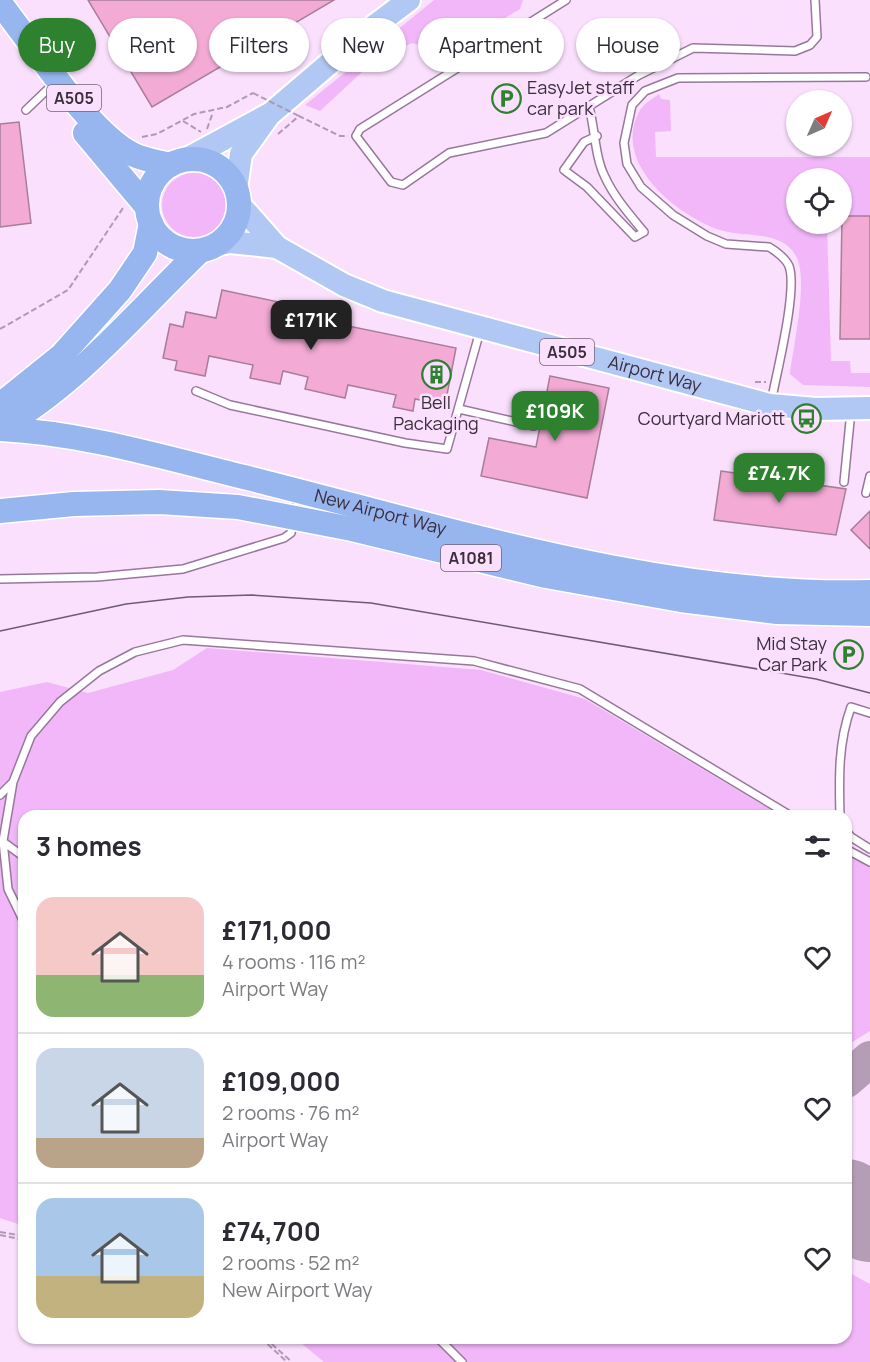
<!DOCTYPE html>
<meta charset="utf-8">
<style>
body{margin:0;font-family:Manrope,sans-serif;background:#f7f7f7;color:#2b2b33;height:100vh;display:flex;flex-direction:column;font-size:22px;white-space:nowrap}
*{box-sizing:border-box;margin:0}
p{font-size:20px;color:#7c7c81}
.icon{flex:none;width:33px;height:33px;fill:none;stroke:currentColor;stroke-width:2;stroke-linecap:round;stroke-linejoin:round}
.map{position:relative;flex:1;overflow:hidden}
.side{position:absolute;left:18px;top:810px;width:834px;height:534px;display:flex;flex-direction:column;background:#fff;border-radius:18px;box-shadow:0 2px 4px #0004}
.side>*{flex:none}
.hud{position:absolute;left:18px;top:18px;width:834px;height:54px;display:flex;gap:12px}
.needle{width:39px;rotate:45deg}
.buttons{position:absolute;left:786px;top:90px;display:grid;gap:12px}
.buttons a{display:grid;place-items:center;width:66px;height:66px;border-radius:50%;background:#fff;box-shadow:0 2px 4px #0004;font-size:30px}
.price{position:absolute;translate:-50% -51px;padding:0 14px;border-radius:12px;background:#2e822f;color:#fff;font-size:20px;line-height:39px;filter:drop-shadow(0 2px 3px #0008)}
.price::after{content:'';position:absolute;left:50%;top:36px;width:18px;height:14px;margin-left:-9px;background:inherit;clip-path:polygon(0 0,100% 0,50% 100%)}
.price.on{background:#222;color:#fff}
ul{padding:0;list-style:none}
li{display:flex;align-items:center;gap:18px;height:150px;padding:0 18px}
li+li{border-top:2px solid #e1e1e2}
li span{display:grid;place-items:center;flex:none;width:168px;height:120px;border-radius:18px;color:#555}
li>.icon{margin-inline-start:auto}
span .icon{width:72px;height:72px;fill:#fffc;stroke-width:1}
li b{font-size:26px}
h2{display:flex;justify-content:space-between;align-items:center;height:72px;padding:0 18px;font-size:26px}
.chip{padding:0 21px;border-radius:27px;background:#fff;box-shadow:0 2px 4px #0004;font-size:21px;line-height:54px}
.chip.on{background:#2e822f;color:#fff}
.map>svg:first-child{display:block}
.green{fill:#f2b7f9}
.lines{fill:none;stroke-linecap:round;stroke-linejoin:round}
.taxiway{stroke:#b49eb6;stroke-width:36}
.runway{stroke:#b49eb6;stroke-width:90}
.building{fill:#f3abd6;stroke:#a87e96;stroke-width:1.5}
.service-casing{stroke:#97789a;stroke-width:10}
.primary-casing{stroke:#fff;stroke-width:26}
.trunk-casing{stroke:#fff;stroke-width:27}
.path{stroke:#b09ab2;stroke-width:2;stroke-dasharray:6 3;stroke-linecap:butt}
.service{stroke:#fff;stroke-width:7}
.primary{stroke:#b1c8f4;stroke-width:22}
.trunk{stroke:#97b6f0;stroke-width:24}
.tram{stroke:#6d5c6f;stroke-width:1.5}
.path-bridge{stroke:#b09ab2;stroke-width:2;stroke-dasharray:6 3;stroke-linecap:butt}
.labels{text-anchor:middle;stroke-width:5;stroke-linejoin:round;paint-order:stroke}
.shield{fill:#fbe0fe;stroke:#746376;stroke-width:1.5}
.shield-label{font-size:16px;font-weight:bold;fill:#3a2d3c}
.poi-label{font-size:18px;fill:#3a2d3c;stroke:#fbe0fe;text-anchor:end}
.street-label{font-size:18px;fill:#3a2d3c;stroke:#fbe0fe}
</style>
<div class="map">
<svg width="870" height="1362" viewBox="0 0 870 1362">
<rect width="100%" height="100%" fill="#fbe0fe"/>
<!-- green -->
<path class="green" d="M434,0h89l-3,9c-31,18 -70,47 -108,34l-37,17 -55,51 -15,-6z
M659,94l2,5 9,1 1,31 -16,1 1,25h214v59h-28v-38h-46v46h31l4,137h19l1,12h19v14l-67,-2 -13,-11c3,-27 19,-95 6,-118 -16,-28 -53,-17 -79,-27 -42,-15 -105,-67 -78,-117 3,-7 13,-13 20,-18z
M162 205a32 32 0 1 1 64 0a32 32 0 1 1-64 0Z
M207,648l274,22 104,29 196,117h-757v410l-24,-8v-526l47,-10 41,11 85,-23z
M846,854l24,13v164l-24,15z
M846,1271l24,13v78h-546l-29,-24h551z"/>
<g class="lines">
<!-- taxiway -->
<path class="taxiway" d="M846,1080l24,-21
M846,1199l11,11"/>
<!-- runway -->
<path class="runway" d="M846,1204l24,13"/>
</g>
<!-- building -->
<path class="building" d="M88,0h246l-182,107z
M19,122l12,101 -31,4v-103z
M842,216h28v123h-30z
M222,290l89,19 -2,9 147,30 -11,57 -30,-6 -2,12 -20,-4 3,-12 -48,-10 -3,13 -40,-9 3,-12 -25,-6 -3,13 -30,-6 3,-13 -44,-9 -4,20 -30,-6 2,-9 -14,-3 7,-34 13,3 3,-15 30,6z
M550,376l59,12 -22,110 -106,-22 8,-38 47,9z
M721,471l125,18 -10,46 -122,-15z
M870,511v38l-19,-19z"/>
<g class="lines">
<defs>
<path id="service" d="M566,0l-206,129 -4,7 35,46 12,3 46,-32 97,-20 93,-58 54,-27 102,3 15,-6 7,-8 -2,-37
M589,107c6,22 6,51 16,70 9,20 25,38 39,55l-9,5 -48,-50 -23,-17 20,-28 13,-6
M26,110l23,-22
M196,391l34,14 175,38 42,6 33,-118
M771,403c5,-28 27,-113 18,-137 -3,-7 -13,-15 -20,-19l-43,-3 -19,-8 -34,-21 -32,-28 -14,-23 -3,-21 8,-38 13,-14 33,-13 188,-1
M459,409l75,17
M844,482l7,-71
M866,493l4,-17
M0,579l97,-2 86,-8 101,-31 7,-5 8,-38
M0,795l11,-11
M840,816c-1,-38 -2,-73 11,-109l19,6
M846,831l5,6 19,12
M2,841l22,16
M846,849l24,13
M24,922l-16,-33 -5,-48 10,-59 18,-46 29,-34 39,-31 36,-19 48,-12 291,21 106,28 211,127
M438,1338l24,24"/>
<g id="primary">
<path d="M185,160l83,-45"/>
<path d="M236,189l5,-35 28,-39 96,-82 44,-33"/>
<path id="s1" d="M239,204l38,43 67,38 39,16 387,104 46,4 54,-1"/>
<path d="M215,245l15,-3 47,5"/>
</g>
<g id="trunk">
<path d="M0,3c32,41 90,131 134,152 11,5 25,7 36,10"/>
<path d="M85,133l62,74"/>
<circle cx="193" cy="205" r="46"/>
<path d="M0,405l62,-50 58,-65 25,-37 6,-30"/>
<path d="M0,428c78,-44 136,-116 200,-177"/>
<path id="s2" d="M0,429c85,4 166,29 248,49 200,50 415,120 622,114"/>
<path d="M0,511l74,-7 85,-2 79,5 114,22 194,47 135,24 96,12 93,2"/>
</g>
</defs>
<!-- service casing -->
<use href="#service" class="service-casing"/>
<!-- primary casing -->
<use href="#primary" class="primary-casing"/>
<!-- trunk casing -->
<use href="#trunk" class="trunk-casing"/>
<!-- path -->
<path class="path" d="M183,121l18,11
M207,129l6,-17
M278,134l21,-18 41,20h8
M142,137l15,-3 37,-20 33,-7 26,-14
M0,329l68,-39 55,-82
M755,382h11
M0,1232l24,4
M0,1235l24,5
M261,1338l26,24
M265,1338l27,24"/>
<!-- service -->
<use href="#service" class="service"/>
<!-- primary -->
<use href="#primary" class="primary"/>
<!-- trunk -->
<use href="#trunk" class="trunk"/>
<!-- tram -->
<path class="tram" d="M0,631l126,-27 62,-7 64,-2 119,8 445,76 54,14"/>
<!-- path-bridge -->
<path class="path-bridge" d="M253,93l46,23"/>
</g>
<!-- icons -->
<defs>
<symbol id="parking-ring" viewBox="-11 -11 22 22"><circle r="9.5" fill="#fbe0fe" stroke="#2e822f" stroke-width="1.5"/><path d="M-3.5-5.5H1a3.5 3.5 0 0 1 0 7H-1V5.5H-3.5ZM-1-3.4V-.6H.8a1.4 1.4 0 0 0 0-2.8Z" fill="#2e822f"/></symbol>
<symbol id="building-ring" viewBox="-11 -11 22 22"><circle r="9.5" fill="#fbe0fe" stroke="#2e822f" stroke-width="1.5"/><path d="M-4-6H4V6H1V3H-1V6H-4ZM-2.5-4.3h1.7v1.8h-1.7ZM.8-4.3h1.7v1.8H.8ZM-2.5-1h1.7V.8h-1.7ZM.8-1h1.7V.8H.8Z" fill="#2e822f"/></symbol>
<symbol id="bus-ring" viewBox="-11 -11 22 22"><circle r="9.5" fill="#fbe0fe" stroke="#2e822f" stroke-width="1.5"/><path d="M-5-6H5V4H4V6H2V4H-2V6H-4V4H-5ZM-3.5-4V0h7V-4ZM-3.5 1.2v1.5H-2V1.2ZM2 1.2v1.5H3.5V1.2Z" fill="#2e822f"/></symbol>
</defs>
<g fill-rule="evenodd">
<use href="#parking-ring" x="490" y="82" width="33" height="33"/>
<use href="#building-ring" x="420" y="358" width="33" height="33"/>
<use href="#bus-ring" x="790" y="402" width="33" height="33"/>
<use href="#parking-ring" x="832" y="638" width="33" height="33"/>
</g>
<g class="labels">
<!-- shield labels -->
<g class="shield">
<rect x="47" y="85" width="54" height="26" rx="4.5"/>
<rect x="540" y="339" width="54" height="26" rx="4.5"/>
<rect x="441" y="545" width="60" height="26" rx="4.5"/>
</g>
<g class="shield-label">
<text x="74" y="104">A505</text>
<text x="567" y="358">A505</text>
<text x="471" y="564">A1081</text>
</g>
<!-- poi labels -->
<g class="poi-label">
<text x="527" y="94" text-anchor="start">EasyJet staff<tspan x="527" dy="21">car park</tspan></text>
<text x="436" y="409" text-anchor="middle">Bell<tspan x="436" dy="21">Packaging</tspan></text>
<text x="785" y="425">Courtyard Mariott</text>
<text x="827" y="650">Mid Stay<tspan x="827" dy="21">Car Park</tspan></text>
</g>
<!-- street labels -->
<g class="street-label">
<text dy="6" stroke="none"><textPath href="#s1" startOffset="458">Airport Way</textPath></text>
<text dy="6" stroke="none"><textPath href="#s2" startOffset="390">New Airport Way</textPath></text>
</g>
</g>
</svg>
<div class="buttons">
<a><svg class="needle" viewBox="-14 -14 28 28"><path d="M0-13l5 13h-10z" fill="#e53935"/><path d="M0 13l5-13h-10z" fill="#7c7c81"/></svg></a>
<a><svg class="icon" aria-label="locate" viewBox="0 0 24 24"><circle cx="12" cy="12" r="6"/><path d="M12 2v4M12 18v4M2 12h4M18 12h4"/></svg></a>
</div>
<b class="price on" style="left:311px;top:351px">£171K</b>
<b class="price" style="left:555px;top:442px">£109K</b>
<b class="price" style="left:779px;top:504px">£74.7K</b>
<div class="hud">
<a class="chip on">Buy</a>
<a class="chip">Rent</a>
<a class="chip">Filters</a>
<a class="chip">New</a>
<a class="chip">Apartment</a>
<a class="chip">House</a>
</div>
<section class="side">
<h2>3 homes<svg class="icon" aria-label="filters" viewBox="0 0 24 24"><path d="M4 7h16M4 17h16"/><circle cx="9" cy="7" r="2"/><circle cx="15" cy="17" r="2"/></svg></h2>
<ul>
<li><span style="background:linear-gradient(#f6c9c9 65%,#8fb573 0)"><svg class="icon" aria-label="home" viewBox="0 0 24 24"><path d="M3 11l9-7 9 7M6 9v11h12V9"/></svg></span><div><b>£171,000</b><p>4 rooms · 116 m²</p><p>Airport Way</p></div><svg class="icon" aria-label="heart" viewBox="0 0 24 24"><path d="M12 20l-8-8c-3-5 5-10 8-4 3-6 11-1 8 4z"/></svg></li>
<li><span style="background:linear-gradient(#c9d6e8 75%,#b9a48a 0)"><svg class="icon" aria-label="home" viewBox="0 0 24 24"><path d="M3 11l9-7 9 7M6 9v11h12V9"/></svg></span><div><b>£109,000</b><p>2 rooms · 76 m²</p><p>Airport Way</p></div><svg class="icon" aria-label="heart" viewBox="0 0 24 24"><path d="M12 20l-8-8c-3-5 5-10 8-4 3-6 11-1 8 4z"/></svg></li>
<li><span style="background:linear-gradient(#a9c7e8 65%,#c2b280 0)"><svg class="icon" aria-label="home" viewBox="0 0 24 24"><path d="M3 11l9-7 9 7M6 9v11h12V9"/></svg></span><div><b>£74,700</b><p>2 rooms · 52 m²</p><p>New Airport Way</p></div><svg class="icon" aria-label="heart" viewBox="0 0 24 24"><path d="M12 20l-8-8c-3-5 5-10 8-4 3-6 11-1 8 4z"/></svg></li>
</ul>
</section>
</div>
